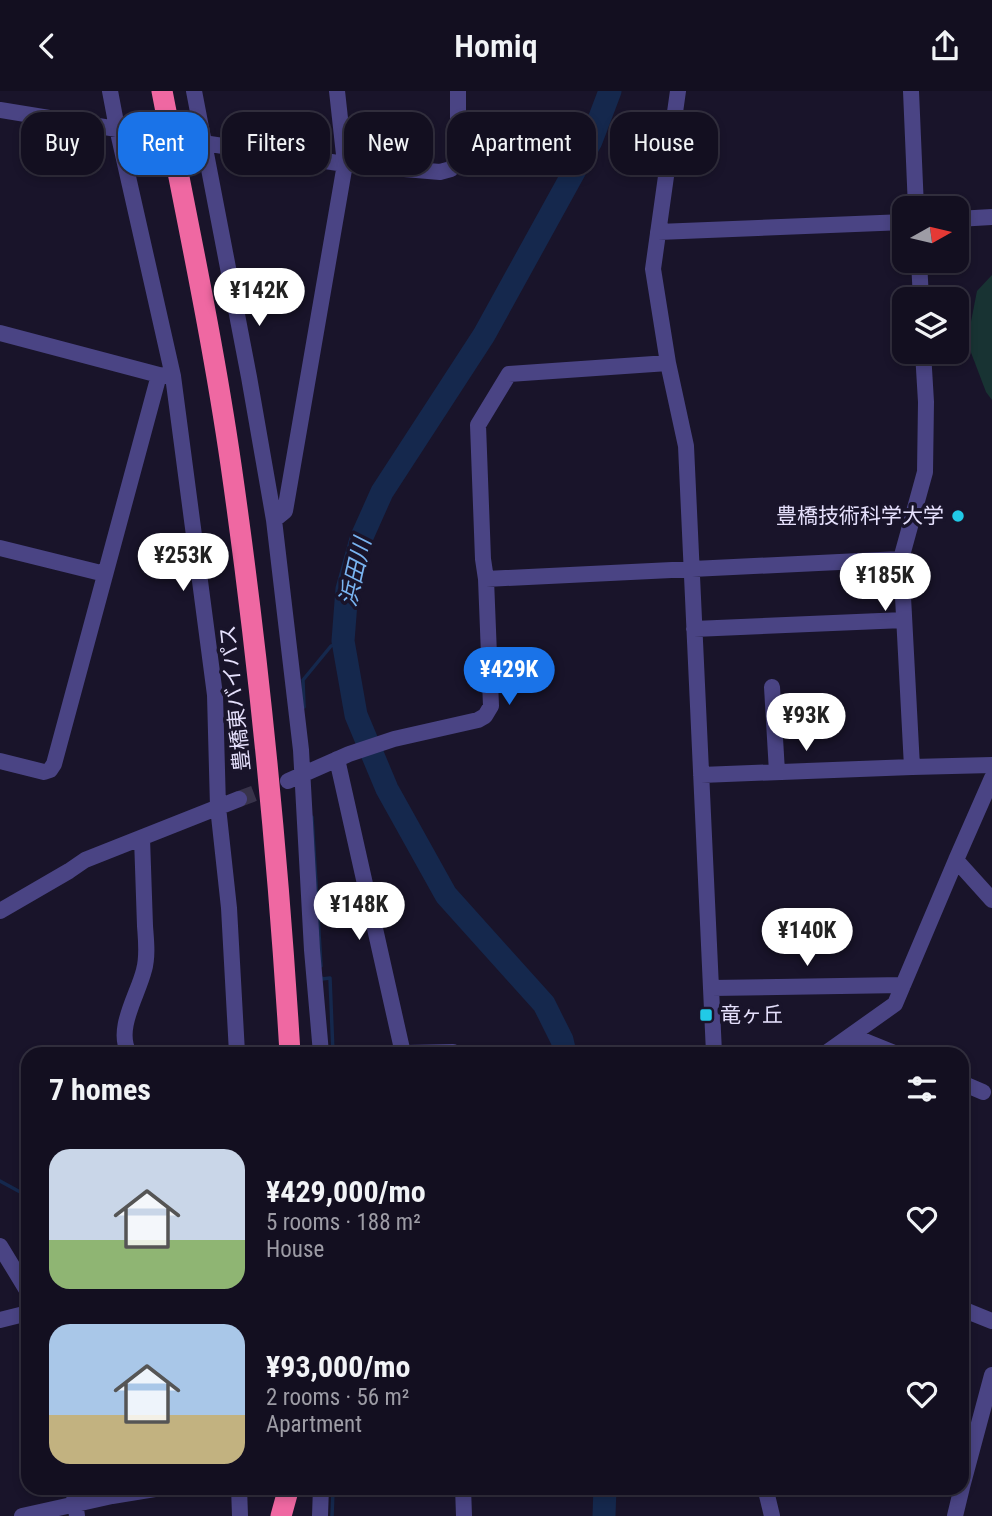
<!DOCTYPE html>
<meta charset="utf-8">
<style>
body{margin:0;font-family:"Roboto Condensed","Noto Sans JP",sans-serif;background:#1c1829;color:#f1f3f6;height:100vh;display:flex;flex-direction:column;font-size:26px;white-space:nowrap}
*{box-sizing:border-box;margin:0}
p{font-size:23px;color:#9d9ca5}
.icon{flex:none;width:38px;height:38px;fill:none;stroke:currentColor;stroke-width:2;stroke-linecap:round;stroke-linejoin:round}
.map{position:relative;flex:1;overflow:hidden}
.details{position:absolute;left:21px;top:956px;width:948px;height:448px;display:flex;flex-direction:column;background:#130f20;border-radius:21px;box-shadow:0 4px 10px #0003,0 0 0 2px #322f3e}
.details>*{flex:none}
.guide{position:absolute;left:21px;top:21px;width:950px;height:63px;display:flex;gap:14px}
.needle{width:46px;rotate:82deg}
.buttons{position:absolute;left:892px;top:105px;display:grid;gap:14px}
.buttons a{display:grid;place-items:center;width:77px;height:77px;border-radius:14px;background:#130f20;box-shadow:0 4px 10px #0003,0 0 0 2px #322f3e;font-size:35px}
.price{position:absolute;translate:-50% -60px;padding:0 16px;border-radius:24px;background:#fff;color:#222;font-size:23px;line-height:46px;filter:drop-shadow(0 2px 4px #0008)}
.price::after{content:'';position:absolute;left:50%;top:42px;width:21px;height:16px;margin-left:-10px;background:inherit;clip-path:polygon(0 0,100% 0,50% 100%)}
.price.on{background:#1a73e8;color:#fff}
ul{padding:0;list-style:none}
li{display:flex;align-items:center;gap:21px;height:175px;padding:0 28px}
li span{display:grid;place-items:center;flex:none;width:196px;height:140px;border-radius:21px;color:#555}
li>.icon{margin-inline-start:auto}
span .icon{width:84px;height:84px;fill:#fffc;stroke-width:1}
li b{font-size:30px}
h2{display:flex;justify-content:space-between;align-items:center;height:84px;padding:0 28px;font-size:30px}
.chip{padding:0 24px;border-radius:21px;background:#130f20;box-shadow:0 4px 10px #0003,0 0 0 2px #322f3e;font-size:24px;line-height:63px}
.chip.on{background:#1a73e8;color:#fff}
header{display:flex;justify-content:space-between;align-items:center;height:91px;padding:0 28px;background:#130f20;font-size:32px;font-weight:600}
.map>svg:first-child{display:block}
.green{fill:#183333}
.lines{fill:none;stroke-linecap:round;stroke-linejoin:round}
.stream{stroke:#15284d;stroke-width:3.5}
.river{stroke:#15284d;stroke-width:23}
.minor-tunnel{stroke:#38334a;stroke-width:16;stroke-dasharray:16 8;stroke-linecap:butt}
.minor{stroke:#4a4484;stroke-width:16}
.highway{stroke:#ef68a2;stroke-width:21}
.poi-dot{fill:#21cae7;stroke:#19142a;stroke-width:2.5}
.labels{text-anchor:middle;stroke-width:7;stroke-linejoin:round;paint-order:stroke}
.poi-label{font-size:21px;fill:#e5e0fc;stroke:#19142a;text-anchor:end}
.street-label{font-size:21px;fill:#e5e0fc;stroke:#19142a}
.water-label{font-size:23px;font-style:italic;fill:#79b4f1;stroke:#19142a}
</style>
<header><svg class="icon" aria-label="back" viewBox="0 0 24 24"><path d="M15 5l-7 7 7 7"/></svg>Homiq<svg class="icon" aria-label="share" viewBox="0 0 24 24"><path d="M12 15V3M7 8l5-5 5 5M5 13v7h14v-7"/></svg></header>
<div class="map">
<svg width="992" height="1425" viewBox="0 0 992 1425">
<rect width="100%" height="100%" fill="#19142a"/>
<!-- green -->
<path class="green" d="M992,184v125l-6,-8 -19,-50 10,-51z"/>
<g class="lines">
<!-- stream -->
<path class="stream" d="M304,616l-1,-27 28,-34 12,-5
M312,726l9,149
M322,887v1l8,-1 3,75
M0,1090l22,12 6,2
M332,1425l1,-25"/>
<!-- river -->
<path class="river" d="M565,962l-3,-13 -18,-36 -98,-109 -59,-106 -31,-74 -13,-74 4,-52 14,-50 21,-47 102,-157 107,-194 19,-50
M604,1425l1,-29"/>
<!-- minor-tunnel -->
<path class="minor-tunnel" d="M141,42l38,7
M239,708l40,-15"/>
<!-- minor -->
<path class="minor" d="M110,0l7,37 56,248 42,319 3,112 11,101 8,145
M194,0l55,286 25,143 27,230 11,200 9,103
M678,0l-25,178 15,94 18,83 28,607
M911,0l5,117
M0,19l141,23
M183,49l162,24 95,8 11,-3 7,-10v-68
M957,128l35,-2
M658,141l247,-10
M919,170l2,38
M0,242l159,42 8,1
M923,261l3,50 -1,70 -24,87 11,208 80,-2
M274,429l11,-9 60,-347 -8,-73
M0,457l105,26
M486,488l415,-20
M694,538l210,-9
M772,596l5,85
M337,668l65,290 4,4 47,-1v1
M0,670l44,11 6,-2 4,-6 105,-389
M701,684l211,-8
M992,687l-36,82 36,40
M288,690l61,-27 45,-15 84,-19 7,-4 6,-10 -5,-127 -3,-20 -5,-134 31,-51 159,-11
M0,820l69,-40 16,-11 154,-61
M711,897l192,-3
M852,945l42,17
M129,962c-14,-24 9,-58 15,-83 4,-14 2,-30 1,-44 -1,-29 -2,-59 -3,-88
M826,962l69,-49 61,-144
M962,992l21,9
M0,1155l28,46
M962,1218l30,12
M0,1229l28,-7
M73,1396l4,29
M239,1396l1,29
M463,1396l1,29
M765,1396l7,29
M962,1396l30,-112
M22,1425l90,-20 55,-9
M320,1425l1,-29
M955,1425l7,-29"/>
<!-- highway -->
<path class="highway" d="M162,0c24,124 51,249 69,374 28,195 47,391 59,588
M281,1425l8,-29"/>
</g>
<!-- markers -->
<g class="poi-dot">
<circle cx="958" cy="425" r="7"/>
<rect x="699" y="917" width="14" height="14" rx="3.5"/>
</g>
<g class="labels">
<!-- poi labels -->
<g class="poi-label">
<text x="944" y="432">豊橋技術科学大学</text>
<text x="720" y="931" text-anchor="start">竜ヶ丘</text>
</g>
<!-- street labels -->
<g class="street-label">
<text transform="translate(235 607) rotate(-96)" y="7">豊橋東バイパス</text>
</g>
<!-- water labels -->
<g class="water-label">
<text transform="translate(355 481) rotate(-77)" y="8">浜田川</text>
</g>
</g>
</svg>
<div class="buttons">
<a><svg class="needle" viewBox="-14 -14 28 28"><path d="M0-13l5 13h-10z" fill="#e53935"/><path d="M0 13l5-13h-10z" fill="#9d9ca5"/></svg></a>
<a><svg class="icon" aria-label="layers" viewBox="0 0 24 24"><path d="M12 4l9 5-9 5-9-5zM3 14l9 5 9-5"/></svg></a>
</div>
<b class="price" style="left:259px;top:237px">¥142K</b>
<b class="price" style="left:183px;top:502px">¥253K</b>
<b class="price" style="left:885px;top:522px">¥185K</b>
<b class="price on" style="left:509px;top:616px">¥429K</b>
<b class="price" style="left:806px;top:662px">¥93K</b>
<b class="price" style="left:359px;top:851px">¥148K</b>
<b class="price" style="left:807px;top:877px">¥140K</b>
<div class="guide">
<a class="chip">Buy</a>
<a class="chip on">Rent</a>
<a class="chip">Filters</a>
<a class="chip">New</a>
<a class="chip">Apartment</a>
<a class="chip">House</a>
</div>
<section class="details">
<h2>7 homes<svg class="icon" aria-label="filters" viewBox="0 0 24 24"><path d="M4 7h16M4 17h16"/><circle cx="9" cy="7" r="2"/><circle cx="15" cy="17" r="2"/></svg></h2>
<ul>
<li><span style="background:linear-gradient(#c9d6e8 65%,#8fb573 0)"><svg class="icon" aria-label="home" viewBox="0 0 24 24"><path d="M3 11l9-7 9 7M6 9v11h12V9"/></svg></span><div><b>¥429,000/mo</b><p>5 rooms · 188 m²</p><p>House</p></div><svg class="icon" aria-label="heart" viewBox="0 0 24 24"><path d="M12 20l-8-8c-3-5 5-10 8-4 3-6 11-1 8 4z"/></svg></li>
<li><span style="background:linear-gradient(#a9c7e8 65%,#c2b280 0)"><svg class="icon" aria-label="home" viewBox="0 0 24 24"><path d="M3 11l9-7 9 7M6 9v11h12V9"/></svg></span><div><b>¥93,000/mo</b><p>2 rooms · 56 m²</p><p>Apartment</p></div><svg class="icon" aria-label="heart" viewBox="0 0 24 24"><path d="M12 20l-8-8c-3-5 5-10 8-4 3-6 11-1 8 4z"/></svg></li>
</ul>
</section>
</div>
